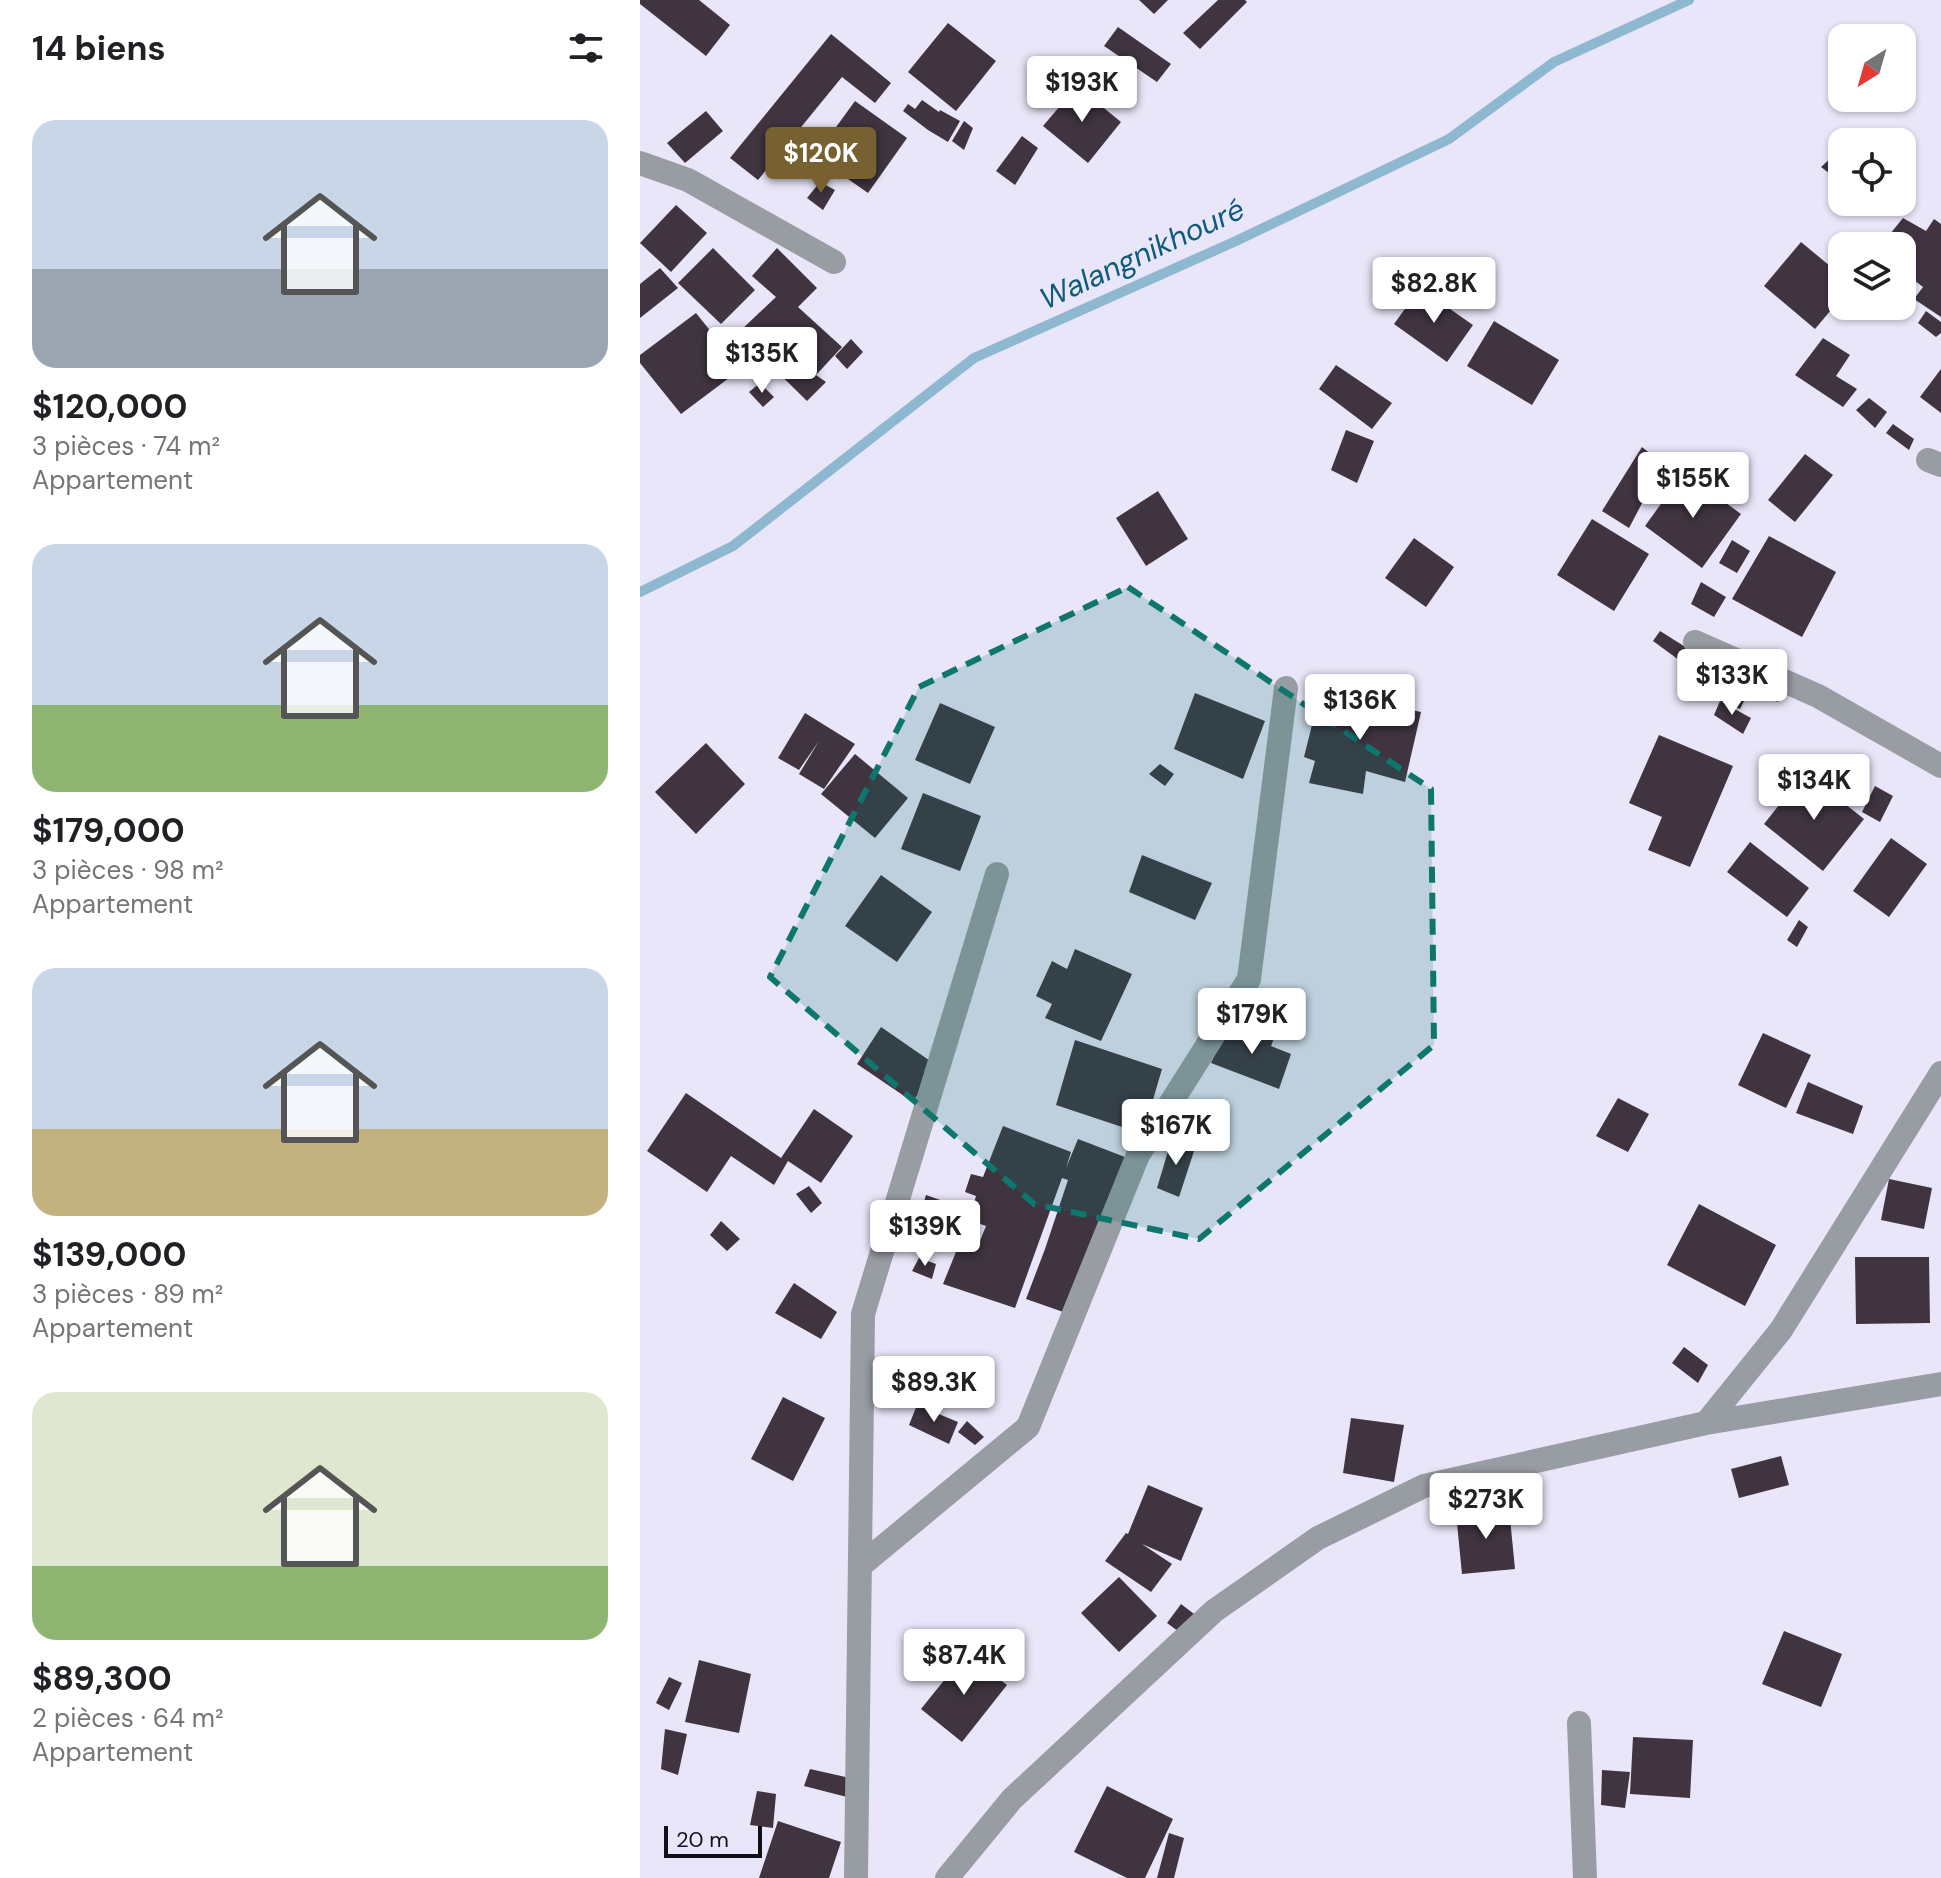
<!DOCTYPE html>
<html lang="fr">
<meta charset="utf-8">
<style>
body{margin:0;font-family:"DM Sans",sans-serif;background:#f6f6f6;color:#202124;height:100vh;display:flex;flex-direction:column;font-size:30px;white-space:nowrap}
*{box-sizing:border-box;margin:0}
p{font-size:26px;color:#757577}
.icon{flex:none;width:44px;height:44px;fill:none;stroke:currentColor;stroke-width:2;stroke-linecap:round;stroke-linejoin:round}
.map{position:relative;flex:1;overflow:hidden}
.sheet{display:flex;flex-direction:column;background:#fff;width:640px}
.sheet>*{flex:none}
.needle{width:52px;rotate:217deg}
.fabs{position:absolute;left:1188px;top:24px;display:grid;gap:16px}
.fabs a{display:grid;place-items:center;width:88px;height:88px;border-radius:16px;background:#fff;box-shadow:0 2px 6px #0004;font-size:40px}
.scale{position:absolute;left:24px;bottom:20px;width:98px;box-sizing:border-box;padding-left:8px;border:4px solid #121117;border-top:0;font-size:22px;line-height:28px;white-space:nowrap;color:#121117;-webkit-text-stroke:6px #eae6f9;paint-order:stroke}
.price{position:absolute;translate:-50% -68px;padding:0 18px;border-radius:8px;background:#fff;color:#222;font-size:26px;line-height:52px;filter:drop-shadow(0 2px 4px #0008)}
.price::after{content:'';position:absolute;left:50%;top:48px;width:24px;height:18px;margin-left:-12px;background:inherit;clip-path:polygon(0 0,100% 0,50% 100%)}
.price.active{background:#786131;color:#fff}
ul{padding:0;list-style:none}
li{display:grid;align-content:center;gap:16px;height:424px;padding:0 32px}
li span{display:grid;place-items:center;height:248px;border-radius:24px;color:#555}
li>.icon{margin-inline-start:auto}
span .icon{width:144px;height:144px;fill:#fffc;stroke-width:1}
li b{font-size:34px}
h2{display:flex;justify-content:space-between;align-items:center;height:96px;padding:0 32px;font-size:34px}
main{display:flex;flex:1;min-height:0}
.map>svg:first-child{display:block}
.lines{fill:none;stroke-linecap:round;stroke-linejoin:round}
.stream{stroke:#8eb8d0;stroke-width:10}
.building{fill:#3f3440}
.minor{stroke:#989ca3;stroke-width:24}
.marked{fill:#0f766e;fill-opacity:0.2;stroke:#0f766e;stroke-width:6;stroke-dasharray:16 10;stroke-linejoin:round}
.labels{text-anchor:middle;stroke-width:8;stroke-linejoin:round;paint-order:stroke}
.water-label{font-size:30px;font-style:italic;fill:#0e5a7b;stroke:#eae6f9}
</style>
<main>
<section class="sheet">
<h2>14 biens<svg class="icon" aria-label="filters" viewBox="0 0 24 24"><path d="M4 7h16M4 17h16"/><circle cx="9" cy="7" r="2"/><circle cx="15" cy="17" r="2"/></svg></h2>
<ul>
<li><span style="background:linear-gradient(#c9d6e8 60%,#9aa5b1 0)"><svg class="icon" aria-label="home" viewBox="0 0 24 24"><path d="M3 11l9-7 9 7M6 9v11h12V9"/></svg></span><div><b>$120,000</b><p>3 pièces · 74 m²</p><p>Appartement</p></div></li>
<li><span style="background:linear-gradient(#c9d6e8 65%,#8fb573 0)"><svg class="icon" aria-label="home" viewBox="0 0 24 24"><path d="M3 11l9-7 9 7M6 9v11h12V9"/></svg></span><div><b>$179,000</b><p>3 pièces · 98 m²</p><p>Appartement</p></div></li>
<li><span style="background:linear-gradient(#c9d6e8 65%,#c2b280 0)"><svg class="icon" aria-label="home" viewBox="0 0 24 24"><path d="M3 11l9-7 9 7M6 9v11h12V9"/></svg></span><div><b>$139,000</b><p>3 pièces · 89 m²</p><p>Appartement</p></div></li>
<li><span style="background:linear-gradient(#dfe7d0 70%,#8fb573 0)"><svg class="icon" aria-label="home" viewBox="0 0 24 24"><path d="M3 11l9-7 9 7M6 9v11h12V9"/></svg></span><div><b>$89,300</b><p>2 pièces · 64 m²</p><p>Appartement</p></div></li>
</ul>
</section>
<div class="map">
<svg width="1301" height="1878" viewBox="0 0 1301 1878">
<rect width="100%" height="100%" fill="#eae6f9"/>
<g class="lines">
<!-- stream -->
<path class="stream" d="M0,592l93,-46 241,-188 262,-117 213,-102 105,-77 135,-62"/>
</g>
<!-- building -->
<path class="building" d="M0,0h59l31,25 -24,31 -66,-52z
M499,0h29l-14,14z
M578,0h27l2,2 -47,47 -17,-16z
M308,23l48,38 -40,50 -48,-39z
M478,27l53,37 -14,18 -53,-36z
M191,34l60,49 -16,20 -33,-26 -84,103 -28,-22z
M437,86l44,36 -33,41 -45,-37z
M282,100l17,12 1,-2 20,11 -12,21 -20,-12 -25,-19 5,-7 7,5z
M215,101l52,37 -39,55 -53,-37z
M66,111l17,20 -38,32 -18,-20z
M324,121l9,7 -9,22 -12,-9z
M382,136l16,12 -23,37 -19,-14z
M1192,157l10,7v19l-21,-16z
M180,182l15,8 -12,20 -16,-12z
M36,205l31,28 -36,39 -31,-29z
M1263,218l23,13 8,-12 7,5v93l-27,-18 9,-12 -21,-16v-4l12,-19 -24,-14z
M1161,242l41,34v21l-27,32 -51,-43z
M73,248l42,42 -34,34 -43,-41z
M137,248l40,40 -19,19 44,40 -26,28 10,7 -19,19 -52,-51 2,-2 -17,-17 36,-34 -24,-21z
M20,268l18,20 -38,30v-34z
M780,288l53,37 -26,37 -53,-38z
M1286,311l15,11v11l-5,4 -18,-14z
M56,313l45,56 -60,45 -41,-51v-8z
M854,321l65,39 -27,45 -65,-39z
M1183,338l27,17 -14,21 21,13 -14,18 -48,-32z
M211,339l12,13 -16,17 -12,-13z
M696,365l56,38 -20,26 -53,-40z
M1301,369v44l-21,-16z
M120,383l14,14 -11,10 -14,-15z
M1229,398l18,14 -12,16 -19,-18z
M1253,424l21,15 -5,11 -23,-17z
M706,430l28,11 -17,42 -26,-13z
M1002,447l16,13 -17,27 7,5 -19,36 -27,-17z
M1165,454l28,21 -38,47 -27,-22z
M1044,472l57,42 -39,54 -57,-42z
M518,491l30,48 -42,27 -30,-48z
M952,519l57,35 -35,57 -57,-36z
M1129,536l67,36 -34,65 -70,-38z
M774,538l40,29 -28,40 -41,-29z
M1092,540l18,11 -13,22 -18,-10z
M1061,582l25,15 -12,20 -23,-13z
M1020,631l27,17 -8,12 -26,-19z
M1117,672l27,17 -6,13 -29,-15z
M1075,679l33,14 -8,16 -34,-14z
M555,693l70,28 -22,58 -69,-30z
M689,693l92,19 -16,70 -39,-11 -3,23 -54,-11 6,-22 -11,-4 13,-52 11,5z
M1080,701l31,17 -8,16 -29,-19z
M300,703l55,24 -25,57 -55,-24z
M165,713l50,31 -31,45 -25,-15 20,-33 -20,29 -21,-12z
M1019,735l74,31 -43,101 -42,-17 14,-33 -33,-14z
M66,743l39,41 -49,50 -41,-42z
M215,754l53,44 -33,40 -54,-44z
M520,764l14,10 -9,12 -16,-12z
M1165,772l59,47 -41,52 -59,-47z
M1235,786l18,10 -13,26 -18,-10z
M283,793l58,23 -21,55 -59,-22z
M1251,838l36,26 -38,53 -36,-26z
M1110,842l59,46 -22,29 -60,-45z
M502,855l70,28 -17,37 -66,-28z
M241,875l51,37 -35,50 -52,-36z
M1159,920l9,7 -11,20 -10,-7z
M435,949l57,25 -31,67 -56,-23 7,-14 -16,-8 16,-35 15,8z
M603,1025l31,13 -3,8 20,8 -12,35 -68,-26 14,-33 15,4z
M241,1027l55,38 -23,37 -56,-38z
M1123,1033l48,22 -25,53 -48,-23z
M435,1040l87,29 -19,65 -87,-29z
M1168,1082l55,24 -10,28 -57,-21z
M46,1093l95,65 33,-49 39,27 -32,47 -33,-22 -14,24 -43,-29 -24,36 -60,-41z
M978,1098l31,16 -21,38 -32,-16z
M363,1126l68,26 -5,16 12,-29 47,18 -56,157 -43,-15 19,-50 23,-69 -6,-2 -47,130 -72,-24 17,-42 17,6 9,-22 -17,-6 7,-24 -11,-4 6,-18 12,3z
M532,1138l24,7 -17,52 -22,-9z
M1249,1179l43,9 -8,41 -43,-9z
M169,1186l13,17 -11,10 -15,-19z
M286,1195l17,6 -9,22 -15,-4z
M1059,1204l77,41 -31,61 -78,-41z
M81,1221l19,18 -13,12 -17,-16z
M1215,1257h74l1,66 -74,1z
M279,1258l17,6 -4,15 -20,-8z
M154,1283l43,29 -16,27 -46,-26z
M1044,1347l24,18 -10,18 -26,-20z
M143,1397l42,21 -32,63 -42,-22z
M277,1405l41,17 -9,22 -40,-19z
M711,1418l53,7 -10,57 -51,-9z
M327,1421l17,16 -9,8 -17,-13z
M1141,1456l8,29 -50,13 -8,-29z
M508,1485l55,23 -22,53 -39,-17 30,20 -21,28 -46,-31 21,-28 2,1z
M869,1508l6,61 -53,5 -6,-61z
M479,1577l38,39 -38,36 -38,-39z
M541,1604l17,13 -12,20 -19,-14z
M1144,1631l58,23 -21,53 -59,-23z
M326,1653l41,32 -45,57 -41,-33z
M59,1660l52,14 -12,59 -54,-11z
M29,1677l13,6 -13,27 -13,-7z
M25,1729l22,5 -9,41 -17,-6z
M993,1737l60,3 -3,58 -60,-4z
M170,1769l40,9 -3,19 -43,-11z
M962,1770l28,2 -5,36 -24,-3z
M467,1786l66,33 -28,59h-18l-53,-26z
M117,1791l19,3 -3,34 -23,-3z
M138,1821l63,21 -12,36h-70z
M529,1833l15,5 -10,40h-17z"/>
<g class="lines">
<!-- minor -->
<path class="minor" d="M0,163l48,17 146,82
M1288,460l13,5
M1055,642l123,54 123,70
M1066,1423l75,-93 160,-257
M220,1566l168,-139 110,-272 111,-176 37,-291
M939,1723l6,155
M216,1878l7,-564 134,-440
M307,1878l65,-79 202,-188 104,-73 106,-52 282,-63 235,-39"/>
</g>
<!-- marked area -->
<path class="marked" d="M488,587l303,202 3,256 -235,194 -165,-35 -264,-227 149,-290z"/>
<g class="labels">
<!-- water labels -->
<g class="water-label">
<text transform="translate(502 254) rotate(-25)" y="10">Walangnikhouré</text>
</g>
</g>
</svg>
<div class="fabs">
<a><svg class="needle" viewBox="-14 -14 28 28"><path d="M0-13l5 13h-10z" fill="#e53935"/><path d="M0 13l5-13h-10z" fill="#757577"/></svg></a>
<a><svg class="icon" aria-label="locate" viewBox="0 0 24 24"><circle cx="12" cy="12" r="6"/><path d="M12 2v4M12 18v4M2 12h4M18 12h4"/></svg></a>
<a><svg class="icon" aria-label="layers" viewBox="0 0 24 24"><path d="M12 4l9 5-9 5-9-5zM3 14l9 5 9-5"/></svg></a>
</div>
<div class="scale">20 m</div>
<b class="price" style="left:442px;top:124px">$193K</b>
<b class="price active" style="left:181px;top:195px">$120K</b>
<b class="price" style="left:794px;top:325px">$82.8K</b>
<b class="price" style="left:122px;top:395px">$135K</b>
<b class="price" style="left:1053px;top:520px">$155K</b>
<b class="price" style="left:1092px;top:717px">$133K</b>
<b class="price" style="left:720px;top:742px">$136K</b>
<b class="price" style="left:1174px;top:822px">$134K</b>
<b class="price" style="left:612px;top:1056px">$179K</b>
<b class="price" style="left:536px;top:1167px">$167K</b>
<b class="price" style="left:285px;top:1268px">$139K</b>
<b class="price" style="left:294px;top:1424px">$89.3K</b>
<b class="price" style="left:846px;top:1541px">$273K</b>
<b class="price" style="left:324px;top:1697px">$87.4K</b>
</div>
</main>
